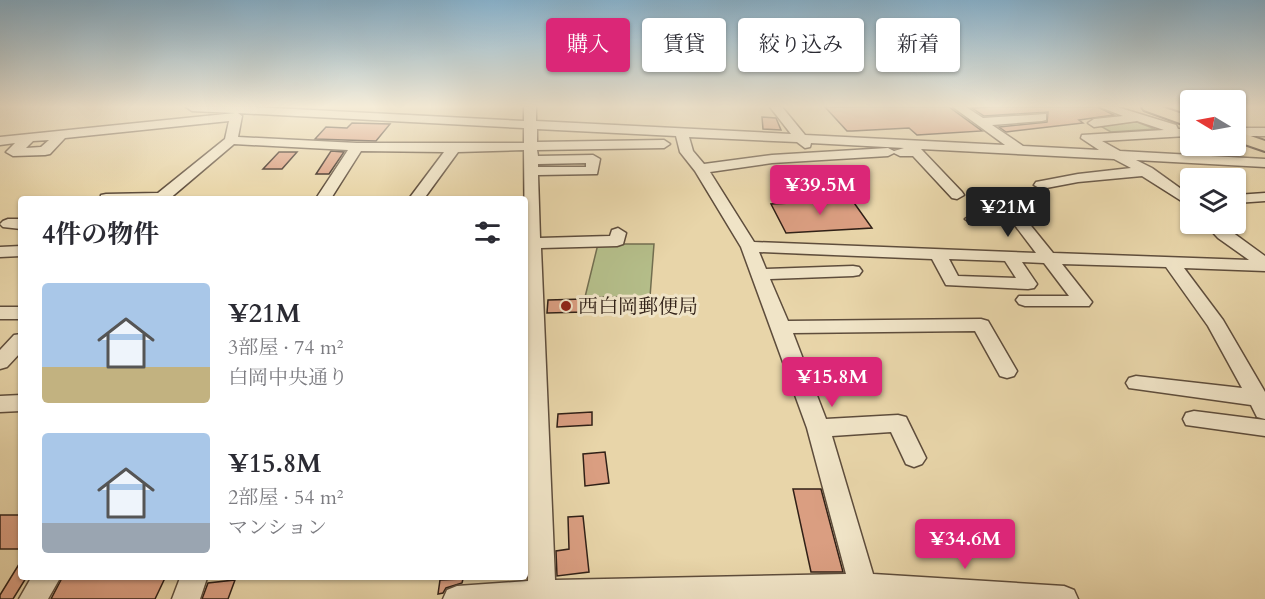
<!DOCTYPE html>
<html lang="ja">
<meta charset="utf-8">
<style>
body{margin:0;font-family:Cardo,"Noto Serif JP",serif;background:#f2f2f3;color:#2b2b33;height:100vh;display:flex;flex-direction:column;font-size:22px;white-space:nowrap}
*{box-sizing:border-box;margin:0}
p{font-size:20px;color:#7c7c81}
.icon{flex:none;width:33px;height:33px;fill:none;stroke:currentColor;stroke-width:2;stroke-linecap:round;stroke-linejoin:round}
.map{position:relative;flex:1;overflow:hidden}
.details{position:absolute;left:18px;top:196px;width:510px;height:384px;display:flex;flex-direction:column;background:#fff;border-radius:6px;box-shadow:0 2px 4px #0004}
.details>*{flex:none}
.hud{position:absolute;left:546px;top:18px;width:570px;height:54px;display:flex;gap:12px}
.needle{width:39px;rotate:280deg}
.fabs{position:absolute;left:1180px;top:90px;display:grid;gap:12px}
.fabs a{display:grid;place-items:center;width:66px;height:66px;border-radius:6px;background:#fff;box-shadow:0 2px 4px #0004;font-size:30px}
.price{position:absolute;translate:-50% -51px;padding:0 14px;border-radius:6px;background:#db2777;color:#fff;font-size:20px;line-height:39px;filter:drop-shadow(0 2px 3px #0008)}
.price::after{content:'';position:absolute;left:50%;top:36px;width:18px;height:14px;margin-left:-9px;background:inherit;clip-path:polygon(0 0,100% 0,50% 100%)}
.price.on{background:#222;color:#fff}
ul{padding:0;list-style:none}
li{display:flex;align-items:center;gap:18px;height:150px;padding:0 24px}
li span{display:grid;place-items:center;flex:none;width:168px;height:120px;border-radius:6px;color:#555}
li>.icon{margin-inline-start:auto}
span .icon{width:72px;height:72px;fill:#fffc;stroke-width:1}
li b{font-size:26px}
h2{display:flex;justify-content:space-between;align-items:center;height:72px;padding:0 24px;font-size:26px}
.chip{padding:0 21px;border-radius:6px;background:#fff;box-shadow:0 2px 4px #0004;font-size:21px;line-height:54px}
.chip.on{background:#db2777;color:#fff}
.map>svg:first-child{display:block}
.green{fill:#b4bd89;stroke:#726e50;stroke-width:1.5}
.building{fill:#da9e81;stroke:#302017;stroke-width:1.5}
.lines{fill:none;stroke-linecap:round;stroke-linejoin:round}
.minor-casing{stroke:#5e4d3c;stroke-width:3}
.major-casing{stroke:#302017;stroke-width:4}
.minor{fill:#f0e4c7;fill-rule:evenodd}
.major{fill:#e8d5a9;fill-rule:evenodd}
.poi-dot{fill:#8f2418;stroke:#f0e4c7;stroke-width:2}
.labels{text-anchor:middle;stroke-width:6;stroke-linejoin:round;paint-order:stroke}
.poi-label{font-size:20px;fill:#302017;stroke:#f0e4c7;text-anchor:start}
</style>
<div class="map">
<svg width="1265" height="599" viewBox="0 0 1265 599">
<rect width="100%" height="100%" fill="#e8d5a9"/>
<filter id="stains"><feTurbulence type="fractalNoise" baseFrequency=".00333" numOctaves="4"/><feColorMatrix values="0 0 0 0 .2 0 0 0 0 .09 0 0 0 0 .02 0 0 0 .5 -.17"/></filter>
<radialGradient id="worn" r=".72"><stop offset=".6" stop-color="#630" stop-opacity="0"/><stop offset="1" stop-color="#630" stop-opacity=".3"/></radialGradient>
<!-- green -->
<path class="green" d="M1137,122l18,7 -44,3 -14,-8z
M598,244h56l-4,53h-65z"/>
<!-- building -->
<path class="building" d="M825,107h124l33,24 -65,4 -8,-7 -57,3h-5z
M992,107h106l16,8 -35,5 4,3 -77,9 -7,-5 48,-5 1,-10 -64,4 -12,-8z
M762,117l14,1 5,12 -18,-1z
M352,123l38,1 -14,17 -61,-2 11,-12 21,1z
M331,151l13,1 -15,22h-13z
M279,152h18l-15,17h-19z
M852,200l20,28 -86,5 -15,-29z
M584,299v13l-37,1 1,-13z
M592,412v13l-35,2 1,-13z
M605,452l4,31 -24,3 -2,-32z
M793,489h28l22,83h-32z
M0,515h21v34h-21z
M583,516l6,56 -32,4 -1,-25 13,-2 -1,-32z
M21,561v17h5l-13,21h-13v-4z
M62,578h103l-10,21h-104z
M463,579l-1,4 -16,5 -3,5 -5,1 2,-14z
M235,580l-7,19h-26l6,-16z"/>
<g class="lines">
<defs>
<path id="minor" d="M186,107h67l271,14v-14h12v14l255,13 -21,-27h12l23,28 200,10 -52,-38h13l17,11 63,-4v6l-4,1 -50,4 31,21 76,4 -18,-12 1,-3 82,-5 -27,-9 -43,6 -6,-4 6,-4 29,-3 -23,-9h17l59,18 2,4h13v6l-4,1 -85,5 18,10 145,8v8l-129,-7 16,8 39,28v11l-49,-31 -64,6 -37,7 -7,-4 2,-3 42,-8 53,-6 -17,-9 -193,-10 41,43 2,3 -7,4 -5,-1 -39,-42h-13l-6,-3 -6,3 -116,7 -62,9 44,70 282,11 -22,-29h-41l-8,-5 8,-5h45l5,2 30,37 196,7 -31,-22 -13,-14h16l44,32v15l-81,-3 39,52 42,72v27l-8,-2 -6,-12 -122,-17 -3,-5 3,-5 7,-2 106,12 -34,-62 -42,-59 -104,-3 30,38 -3,4h-64l-6,-2 -3,-4 3,-4h50l-25,-33 -22,-1 15,22 -3,4 -6,1 -82,-4 -14,-26 -173,-7 7,17 87,-3 6,1 3,4 -3,4 -6,1 -83,3 18,42 193,-2 7,2 29,50 -3,5 -7,2 -7,-2 -25,-45 -182,2 33,86 72,-4 8,2 20,41 -4,6 -8,3 -8,-3 -15,-32 -59,4 41,138 191,12 10,4 4,9h-635l4,-9 10,-4 71,-5 -4,-431 -66,2 -35,48h-15l36,-48 -83,-1 -31,49h-15l33,-50 -114,-6 -66,56h-68l1,-5 5,-1 52,-1 67,-54 4,-18 -164,17 -15,16 -5,1 -32,1 -7,-4 9,-9 -15,2v-8l235,-24 -43,-2zM238,113l286,15v15h-167l-119,-6 4,-21zM537,129l139,7 4,16 15,19 46,76 66,181 39,146 -291,6 -14,-332 76,-2 6,-2 3,-11 -8,-5 -6,2 -2,6 -70,2 -2,-63 59,-1 3,-15 -7,-4 -55,1 -1,-6 127,-2 6,-4 -6,-4 -127,2zM689,137l108,5 8,6 5,-1 1,-4 93,5 -10,3 -6,-3 -116,7 -68,9 -11,-13zM49,140l-8,7 -15,1 7,-7zM586,163v4h-48v-3zM949,259l56,2 11,17 -58,-2z
M1236,128h29v8h-29z
M1265,193v8l-29,2v-8z
M8,219h13v10l-18,-2 -3,-3 3,-3z
M21,246v10l-21,1v-10z
M0,307h21v12h-21z
M21,334v18l-14,15 -7,2v-19l14,-15z
M21,395v16l-21,1v-16z
M1194,411l71,9v16l-79,-11 -3,-6 3,-6z
M31,578h29l-12,21h-29z
M180,578h27l-7,21h-28z"/>
<path id="major" d="M1142,107h20l29,10v10l-47,-17z
M1236,131l29,10v10l-29,-10z"/>
</defs>
<!-- minor casing -->
<use href="#minor" class="minor-casing"/>
<!-- major casing -->
<use href="#major" class="major-casing"/>
<!-- minor -->
<use href="#minor" class="minor"/>
<!-- major -->
<use href="#major" class="major"/>
</g>
<!-- sky -->
<linearGradient id="sky" x2="0" y2="1"><stop stop-color="#88b5d2"/><stop offset="0.56" stop-color="#f5ecd8"/><stop offset="1" stop-color="#f5ecd8" stop-opacity="0"/></linearGradient>
<rect width="1265" height="190" fill="url(#sky)"/>
<!-- markers -->
<circle class="poi-dot" cx="566" cy="306" r="6"/>
<g class="labels">
<!-- poi labels -->
<g class="poi-label">
<text x="578" y="313">西白岡郵便局</text>
</g>
</g>
<rect width="100%" height="100%" filter="url(#stains)"/>
<rect width="100%" height="100%" fill="url(#worn)"/>
</svg>
<div class="fabs">
<a><svg class="needle" viewBox="-14 -14 28 28"><path d="M0-13l5 13h-10z" fill="#e53935"/><path d="M0 13l5-13h-10z" fill="#7c7c81"/></svg></a>
<a><svg class="icon" aria-label="layers" viewBox="0 0 24 24"><path d="M12 4l9 5-9 5-9-5zM3 14l9 5 9-5"/></svg></a>
</div>
<b class="price" style="left:820px;top:216px">¥39.5M</b>
<b class="price on" style="left:1008px;top:238px">¥21M</b>
<b class="price" style="left:832px;top:408px">¥15.8M</b>
<b class="price" style="left:965px;top:570px">¥34.6M</b>
<div class="hud">
<a class="chip on">購入</a>
<a class="chip">賃貸</a>
<a class="chip">絞り込み</a>
<a class="chip">新着</a>
</div>
<section class="details">
<h2>4件の物件<svg class="icon" aria-label="filters" viewBox="0 0 24 24"><path d="M4 7h16M4 17h16"/><circle cx="9" cy="7" r="2"/><circle cx="15" cy="17" r="2"/></svg></h2>
<ul>
<li><span style="background:linear-gradient(#a9c7e8 70%,#c2b280 0)"><svg class="icon" aria-label="home" viewBox="0 0 24 24"><path d="M3 11l9-7 9 7M6 9v11h12V9"/></svg></span><div><b>¥21M</b><p>3部屋 · 74 m²</p><p>白岡中央通り</p></div></li>
<li><span style="background:linear-gradient(#a9c7e8 75%,#9aa5b1 0)"><svg class="icon" aria-label="home" viewBox="0 0 24 24"><path d="M3 11l9-7 9 7M6 9v11h12V9"/></svg></span><div><b>¥15.8M</b><p>2部屋 · 54 m²</p><p>マンション</p></div></li>
</ul>
</section>
</div>
